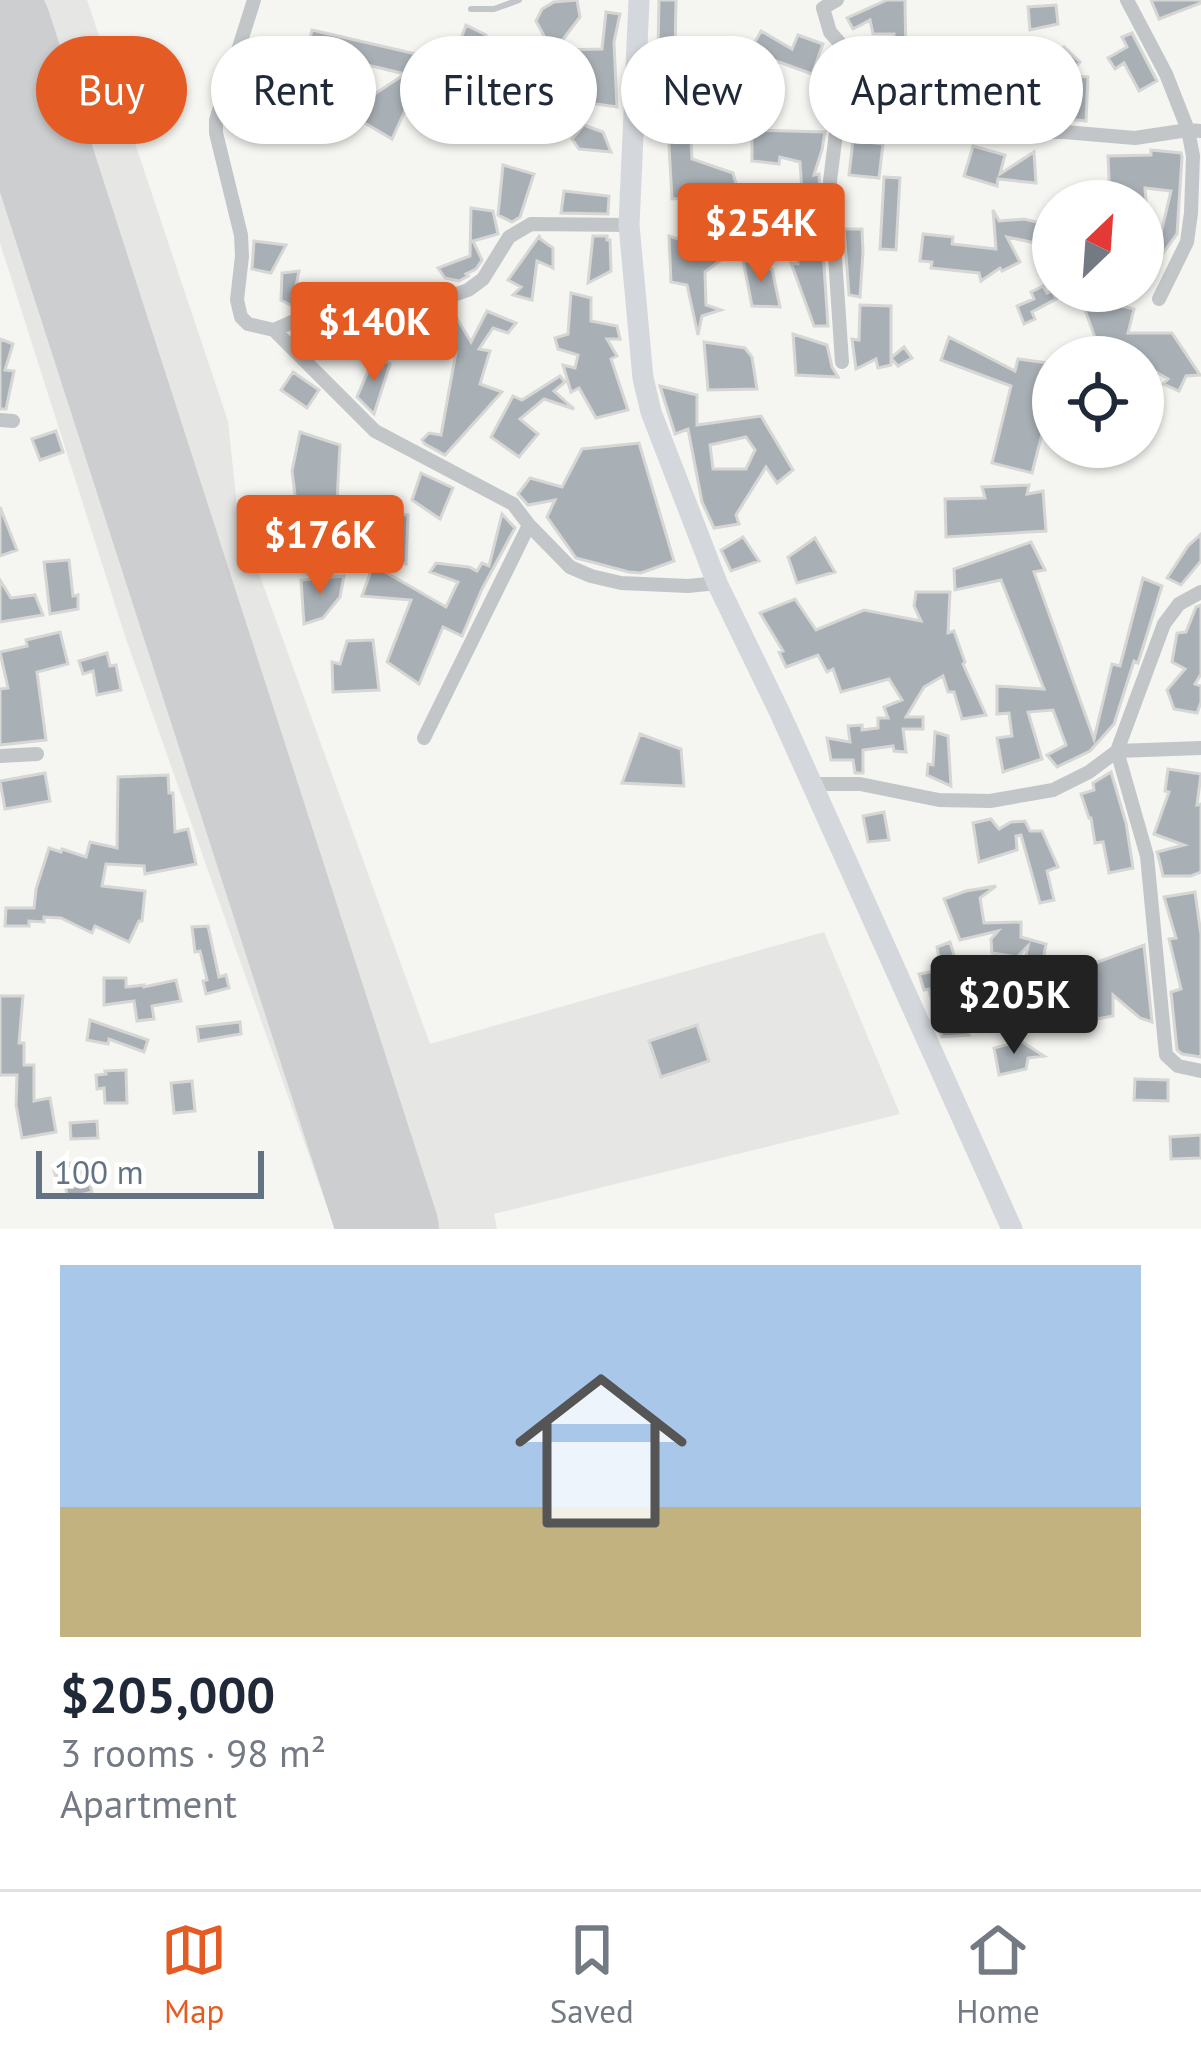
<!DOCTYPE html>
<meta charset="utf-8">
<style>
body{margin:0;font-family:"PT Sans",sans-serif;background:#f6f6f7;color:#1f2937;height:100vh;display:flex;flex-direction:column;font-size:45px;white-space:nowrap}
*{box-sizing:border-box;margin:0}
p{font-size:39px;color:#747a83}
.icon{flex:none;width:66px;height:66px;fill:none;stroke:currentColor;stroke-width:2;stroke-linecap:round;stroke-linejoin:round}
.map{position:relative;height:1229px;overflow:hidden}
.drawer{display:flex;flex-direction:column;background:#fff;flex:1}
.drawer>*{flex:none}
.banner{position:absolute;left:36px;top:36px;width:1131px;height:108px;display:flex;gap:24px}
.needle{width:78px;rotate:25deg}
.tools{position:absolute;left:1032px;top:180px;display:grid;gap:24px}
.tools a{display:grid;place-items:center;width:132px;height:132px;border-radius:50%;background:#fff;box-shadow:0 3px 9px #0004;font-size:60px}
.scale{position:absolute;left:36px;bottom:30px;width:228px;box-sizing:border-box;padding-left:12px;border:6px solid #647383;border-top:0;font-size:33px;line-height:42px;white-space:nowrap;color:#647383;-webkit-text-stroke:9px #fff;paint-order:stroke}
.price{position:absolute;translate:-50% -102px;padding:0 27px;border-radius:12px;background:#e45c23;color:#fff;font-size:39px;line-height:78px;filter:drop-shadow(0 3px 6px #0008)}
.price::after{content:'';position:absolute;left:50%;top:72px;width:36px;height:27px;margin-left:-18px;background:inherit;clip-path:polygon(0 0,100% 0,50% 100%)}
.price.active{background:#222;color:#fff}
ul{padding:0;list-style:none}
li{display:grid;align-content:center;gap:24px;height:636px;padding:0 60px}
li+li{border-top:3px solid #e0e1e3}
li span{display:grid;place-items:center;height:372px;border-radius:0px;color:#555}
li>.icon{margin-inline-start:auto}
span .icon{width:216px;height:216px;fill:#fffc;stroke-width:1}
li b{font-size:51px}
.pill{padding:0 42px;border-radius:54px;background:#fff;box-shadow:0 3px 9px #0004;font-size:42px;line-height:108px}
.pill.active{background:#e45c23;color:#fff}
.menu{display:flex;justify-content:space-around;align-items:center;height:168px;border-top:3px solid #e0e1e3;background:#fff;font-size:33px;color:#747a83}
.menu a{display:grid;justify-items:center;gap:6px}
.menu .active{color:#e45c23}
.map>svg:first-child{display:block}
.built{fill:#e6e7e5}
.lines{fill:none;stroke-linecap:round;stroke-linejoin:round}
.runway{stroke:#ccced0;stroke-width:102}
.building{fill:#a8b0b6;stroke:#d6d6d4;stroke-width:3;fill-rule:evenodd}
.service{stroke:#c2c6c9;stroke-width:6}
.minor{stroke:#c2c6c9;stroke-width:14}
.primary{stroke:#d4d8dc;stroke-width:21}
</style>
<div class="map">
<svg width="1201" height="1229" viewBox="0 0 1201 1229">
<rect width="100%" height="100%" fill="#f5f5f1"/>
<!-- built -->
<path class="built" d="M0,0h87l141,421 9,85 12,40 181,498 394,-112 76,182 -406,100 3,15h-162l-210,-593 -125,-393z"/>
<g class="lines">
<!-- runway -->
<path class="runway" d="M0,26l388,1203"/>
</g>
<!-- building -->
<path class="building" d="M577,0l3,17 -25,33 47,-1 4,-37 14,2 -6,28 3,65 -49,-7v-24l-22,-6 -2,-34 -8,-15 6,-12 12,-7z
M659,0h17l-1,52h-17z
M887,0h18l1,58h-13l1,-24h-21l-3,-14 -17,9 -6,-11z
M1151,0h50v3l-42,16z
M1056,5l2,19 -28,6 -2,-23z
M466,25l20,10 -6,23 17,4 -6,15 -38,-16z
M312,30l113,26 -7,26 -26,57 -29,-17v-4l-17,-5 59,-39 -67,-16 -10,25 19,7 -3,22 -84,-25 8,-43 39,7z
M761,31l31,18 6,-14 25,9 -11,30 -44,-16 -1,3 -7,-3 -6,32 4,1 -5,16 -33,-11 4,-16 18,4 6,-29z
M1132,33l25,48 -18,10 -15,-28 -9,6 -7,-11 19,-11 -5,-10z
M1031,42l14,17 19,-12 16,15 -12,14 20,1 -2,44 -29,-3 2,-33 -28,7 2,29h-32l-1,-18 24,-1 -21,-39 5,-3 -2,-7z
M971,68l12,27 -36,16v9l-36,-2 -1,-36 17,-1v5l37,-1 -6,-12z
M689,110l3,49 41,14 10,36 -40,3 1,-15 -32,2 -5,-88z
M584,125l19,7 8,20 -32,-3 -7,-10z
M752,130l73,2 -3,18 -8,25 5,-1 1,28 -27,3v-13h9l-2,-30 -20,-5 -1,7 -27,-3z
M853,140l30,4 -4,34 -30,-3z
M973,146l32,9 -5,19 34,-22 2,31 -38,-4 -1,7 -33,-10z
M1151,150l30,3 1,4 -5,77 -24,33 18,-76 -26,-3 1,13h-36l-2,-45 43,-1z
M503,165l31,9 -14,43 -8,5 -14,-7z
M884,177l16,1 -4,72 -16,-1z
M564,191l45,5 -1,18 -47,-1z
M471,208l22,3 5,23 -25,7 9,19 -6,9 -10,5 2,2 -9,5 -14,-3 -7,-10 32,-12z
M993,210l6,11 25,-2 25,6 -4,20 -38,-8 13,25 -18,9 -2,-3 -19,13 -2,-8 -48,-5 1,-6 -12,-1 3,-27 30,3 -1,7 44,5z
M821,222l7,104h-14l-23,-63 7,1 -2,-39z
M844,229h18l1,23 -3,45 -11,-2z
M740,232l-2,15 -33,25 1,33 15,5 -19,6 -4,19 -11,-50 -16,-3 -2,-46 36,11 -2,-11z
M540,235l-1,3 14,10v20l-16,-7 -5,39 -19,-5 8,-8 -13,-7z
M593,236h14v4h3l1,31 -23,12z
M254,241l32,4 -15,28 -19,-4z
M743,260l29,9 8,38 -28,-1z
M299,271l-3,15 16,6 -16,16 -15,-8 1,-27z
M1043,286l4,7 5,-2 4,8 -24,13 3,7 -11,5 -7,-18 17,-7 -3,-7z
M571,293l20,5v23l26,5 3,13h-13l10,17 -6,3 17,51 -32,8 -17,-30 -8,4 -8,-27 12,3 3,-13 -20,-6 -3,-11 13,-4z
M1106,302l28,7 -6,24h44l28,42 -14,1 -7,15 -16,-7 5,-5 -25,-15v-7h-41l-17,-47z
M860,305l31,1v52l13,-11 8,11 -14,8 -7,-8v7l-13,3 -2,-9 -20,10 -4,-30 7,1z
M487,311l29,12 -8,10 -15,-5 -14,21 11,2 -10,33 22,8 -57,63 -20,-11 -3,-4 7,-7 12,2 15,-83 -36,-12 -2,-22 35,-6 18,30z
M793,334l34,11 5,22 6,10 -42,-2z
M949,337l66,34 3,-12 30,4 -8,22 13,-1v8l-21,81 -40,-10 19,-77 -70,-26z
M0,339l13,5 -8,26 9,1 -8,38h-6z
M704,342l41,6 7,9 5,32 -49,1z
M375,355l15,9 -16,50 -17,-17z
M293,372l26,18 -12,18 -26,-18z
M560,376l5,6 -11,9 20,18 -30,-10 -24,20 18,15 -19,23 -28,-20 22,-41 9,4z
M660,386l37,9v30l64,-9 32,54 -16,13 -11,-16 -30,48 3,9 -25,4 -12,-26 -14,-73 -13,5zM746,437l9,13 -9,19h-33l-3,-24z
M56,431l7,21 -23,8 -8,-21z
M300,432l40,13 -4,76 -24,10 -13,-4 -7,-56z
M639,443l35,118 -33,12 -12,-1 -53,-14 -29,-41 8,-17 -27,5 -10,-11 12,-16 32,9 20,-38z
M421,473l32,15 -13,31 -28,-19z
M1029,485l-2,9 16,-3 3,40 -100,6 -1,-38 40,-1 -3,-11z
M0,507l17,43 -17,6z
M389,514l19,1 -2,49 -30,-10 -6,-29z
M502,514l13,14 -33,61 -20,47 -19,-9 -24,57 -32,-22 24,-62 -49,-4 11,-31 73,42 12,-25 -28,-10 6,-9 33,4 8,4 5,-8 7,3z
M1201,534v27l-20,24 -14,-7 21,-32z
M743,537l16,24 -28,10 -10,-21z
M815,538l20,34 -38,11 -9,-26z
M1031,542l14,28 -11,2 60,167 18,-75 8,2 23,-88 19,8 -24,77 -4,-2 -20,63 -24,27 -33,16 -10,-12 19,-10 -13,-35 -25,2 14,47 -39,13 -6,-34 15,-2 -3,-23 -12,1v-28l47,3 -43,-109 -46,10 -1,-21z
M69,560l4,36 5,-1v14l-28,5 -6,-52z
M344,576l-4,21 -17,21 -19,6 -3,-44z
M0,580l11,18 24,-3 8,20 -43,7z
M916,592h34l-2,41 6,-2 11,31 -2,2 23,51 -24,4 -8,-27h-6l-5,-16 -19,11 -18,30h17v12h-20l3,23 -12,-1 -1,-5 -30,4v23h-8l-2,-13h-22l-4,-22 23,4 -2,-16 14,-1v5l16,-2v-10h10l-4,-11 18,-7 -13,-21 -48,13 -8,-23 -6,3 -9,-17 -32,12 -7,-15 4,-1 -23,-38 35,-14 21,31 48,-20 57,11 -7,-15z
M1201,605v69l-6,10 6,2v16l-4,11 -23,-4 -7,-19 18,-21 -13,-7 5,-29 9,-1 10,-25z
M60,632l8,32 -31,8 9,68 -46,5v-56l8,-1 -8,-36 27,-6 -1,-6z
M373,640l6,50 -46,2 -1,-30 8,2 7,-23z
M107,653l3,13 6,-1 5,25 -24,5 -4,-24 -10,3 -4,-13z
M935,732l13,4 3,50 -24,-11 1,-11 5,1z
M640,734l41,15 3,37 -62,-3z
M1168,769l33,5 -4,31 4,-1v68l-10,4h-28l-4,-17 -2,-7 27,-7 -30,-11 15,-42 -4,-1z
M1111,772l15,51 7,45 -24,5 -6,-31 -8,1 -4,-25h-2l-8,-24 13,-4 -1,-7z
M45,773l5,28 -45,8 -5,-28z
M168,775l1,18h4l2,39 13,-3 8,35 -51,10 -1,-8 -38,-2 -4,22 43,5 -3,30h-3l-10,21 -34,-16 -3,7 -31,-15 -17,-1v5l-15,-1v5h-24l1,-18h28l2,-19 13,-41 12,4 1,-3 24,8 4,-15 27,6 1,-71z
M884,812l5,28 -21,2 -5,-26z
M991,819l8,10 12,-7 14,-1 5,10h12l16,36 -11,4 7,29 -14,3 -19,-68 -5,1 1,14 -38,12 -6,-39z
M996,886l-16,12 4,25 37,-1v15l25,7 -8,44 -19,-1 9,-41 -11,11 -25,-4 -1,-14 7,-8 -38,9 -16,-41 22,-8z
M1195,892l6,43v122l-19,-3 -5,-4 -6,-58 10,-3 -12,-50 7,-1 -12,-41z
M208,926l11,51 7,-2 3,13 -23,6 -3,-13 4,-1 -7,-29 -5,1 -3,-25z
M950,942l11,36 14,-18 21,22 -9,11 28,8 4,4 -2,27 -50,-12 2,15 -27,2 -13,-48 -5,1 -5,-16 22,-4 -4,-23z
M1144,945l8,77 -12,-4 -27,-23v21l-16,3 -5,-55z
M104,978h22v9l18,-2v2l32,-7 5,21 -29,5 2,13 -17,2 -3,-20 -30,4z
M0,996h23l-4,47h5v22h10v36l16,-3 6,34 -34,6 -6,-33 1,-30h-17z
M90,1020l58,20 -4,12 -35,-13 -1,5 -21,-4z
M240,1022l1,12 -42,7 -2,-14z
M697,1025l12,36 -48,16 -12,-36z
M1021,1041l23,15 -16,2 -2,11 -27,6 -5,-27z
M126,1070l1,33h-22l-1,-15 -7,1 -1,-14 10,-1 -1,-3z
M1135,1079l33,1v21l-34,-1z
M192,1081l3,30 -21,2 -3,-30z
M97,1121l1,17 -27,1 -1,-16z
M1201,1135v23l-30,1 -1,-22z
M84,1160l8,32 -24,6 -4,-16 -6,2 -5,-17z"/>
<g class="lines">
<!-- service -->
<path class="service" d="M471,9h23l25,-9"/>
<!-- minor -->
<path class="minor" d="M254,0l-38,120v13l25,102 1,21 -5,44 4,17 7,7 26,6 101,101 138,73 16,21 41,42 21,9 30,7 67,3 29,-3
M837,0l-14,8 7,24 15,17 5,11 -1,19 -12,46 -7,56 12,181
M1127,0l39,74 22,56 5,26 -2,57 -4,29 -28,57
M837,125l127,7h100l71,6 53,-8 13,1
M274,330l43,-19h45l83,-13 23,-8 15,-11 26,-42 22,-13 98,1
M0,420l13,1
M424,738l105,-213
M1201,748l-84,3 30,105 19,199 12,11 23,5
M0,756l37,-2
M811,784h49l79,16 51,1 63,-11 36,-18 28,-21 47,-127 15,-20 22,-12"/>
<!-- primary -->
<path class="primary" d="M639,0l-10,225 14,153 8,34 66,171 63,130 232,516"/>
</g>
</svg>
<div class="tools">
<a><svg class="needle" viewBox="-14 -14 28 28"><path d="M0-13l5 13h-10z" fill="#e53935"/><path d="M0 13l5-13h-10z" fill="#747a83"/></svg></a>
<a><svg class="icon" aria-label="locate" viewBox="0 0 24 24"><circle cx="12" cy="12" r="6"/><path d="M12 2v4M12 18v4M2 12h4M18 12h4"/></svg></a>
</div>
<div class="scale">100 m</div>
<b class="price" style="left:761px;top:285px">$254K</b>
<b class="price" style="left:374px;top:384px">$140K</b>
<b class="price" style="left:320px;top:597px">$176K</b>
<b class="price active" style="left:1014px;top:1057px">$205K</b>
<div class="banner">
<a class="pill active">Buy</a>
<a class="pill">Rent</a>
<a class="pill">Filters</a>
<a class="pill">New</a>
<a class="pill">Apartment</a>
</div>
</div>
<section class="drawer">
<ul>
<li><span style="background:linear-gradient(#a9c7e8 65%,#c2b280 0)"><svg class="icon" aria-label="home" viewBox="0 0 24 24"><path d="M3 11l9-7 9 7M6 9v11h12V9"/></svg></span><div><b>$205,000</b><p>3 rooms · 98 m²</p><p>Apartment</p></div></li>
</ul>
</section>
<nav class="menu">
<a class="active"><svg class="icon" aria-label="map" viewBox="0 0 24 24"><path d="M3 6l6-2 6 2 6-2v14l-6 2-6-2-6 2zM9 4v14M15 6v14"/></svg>Map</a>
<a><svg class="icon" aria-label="saved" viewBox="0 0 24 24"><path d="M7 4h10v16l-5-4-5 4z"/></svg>Saved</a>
<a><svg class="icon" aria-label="home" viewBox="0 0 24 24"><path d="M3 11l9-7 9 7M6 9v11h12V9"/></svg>Home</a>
</nav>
